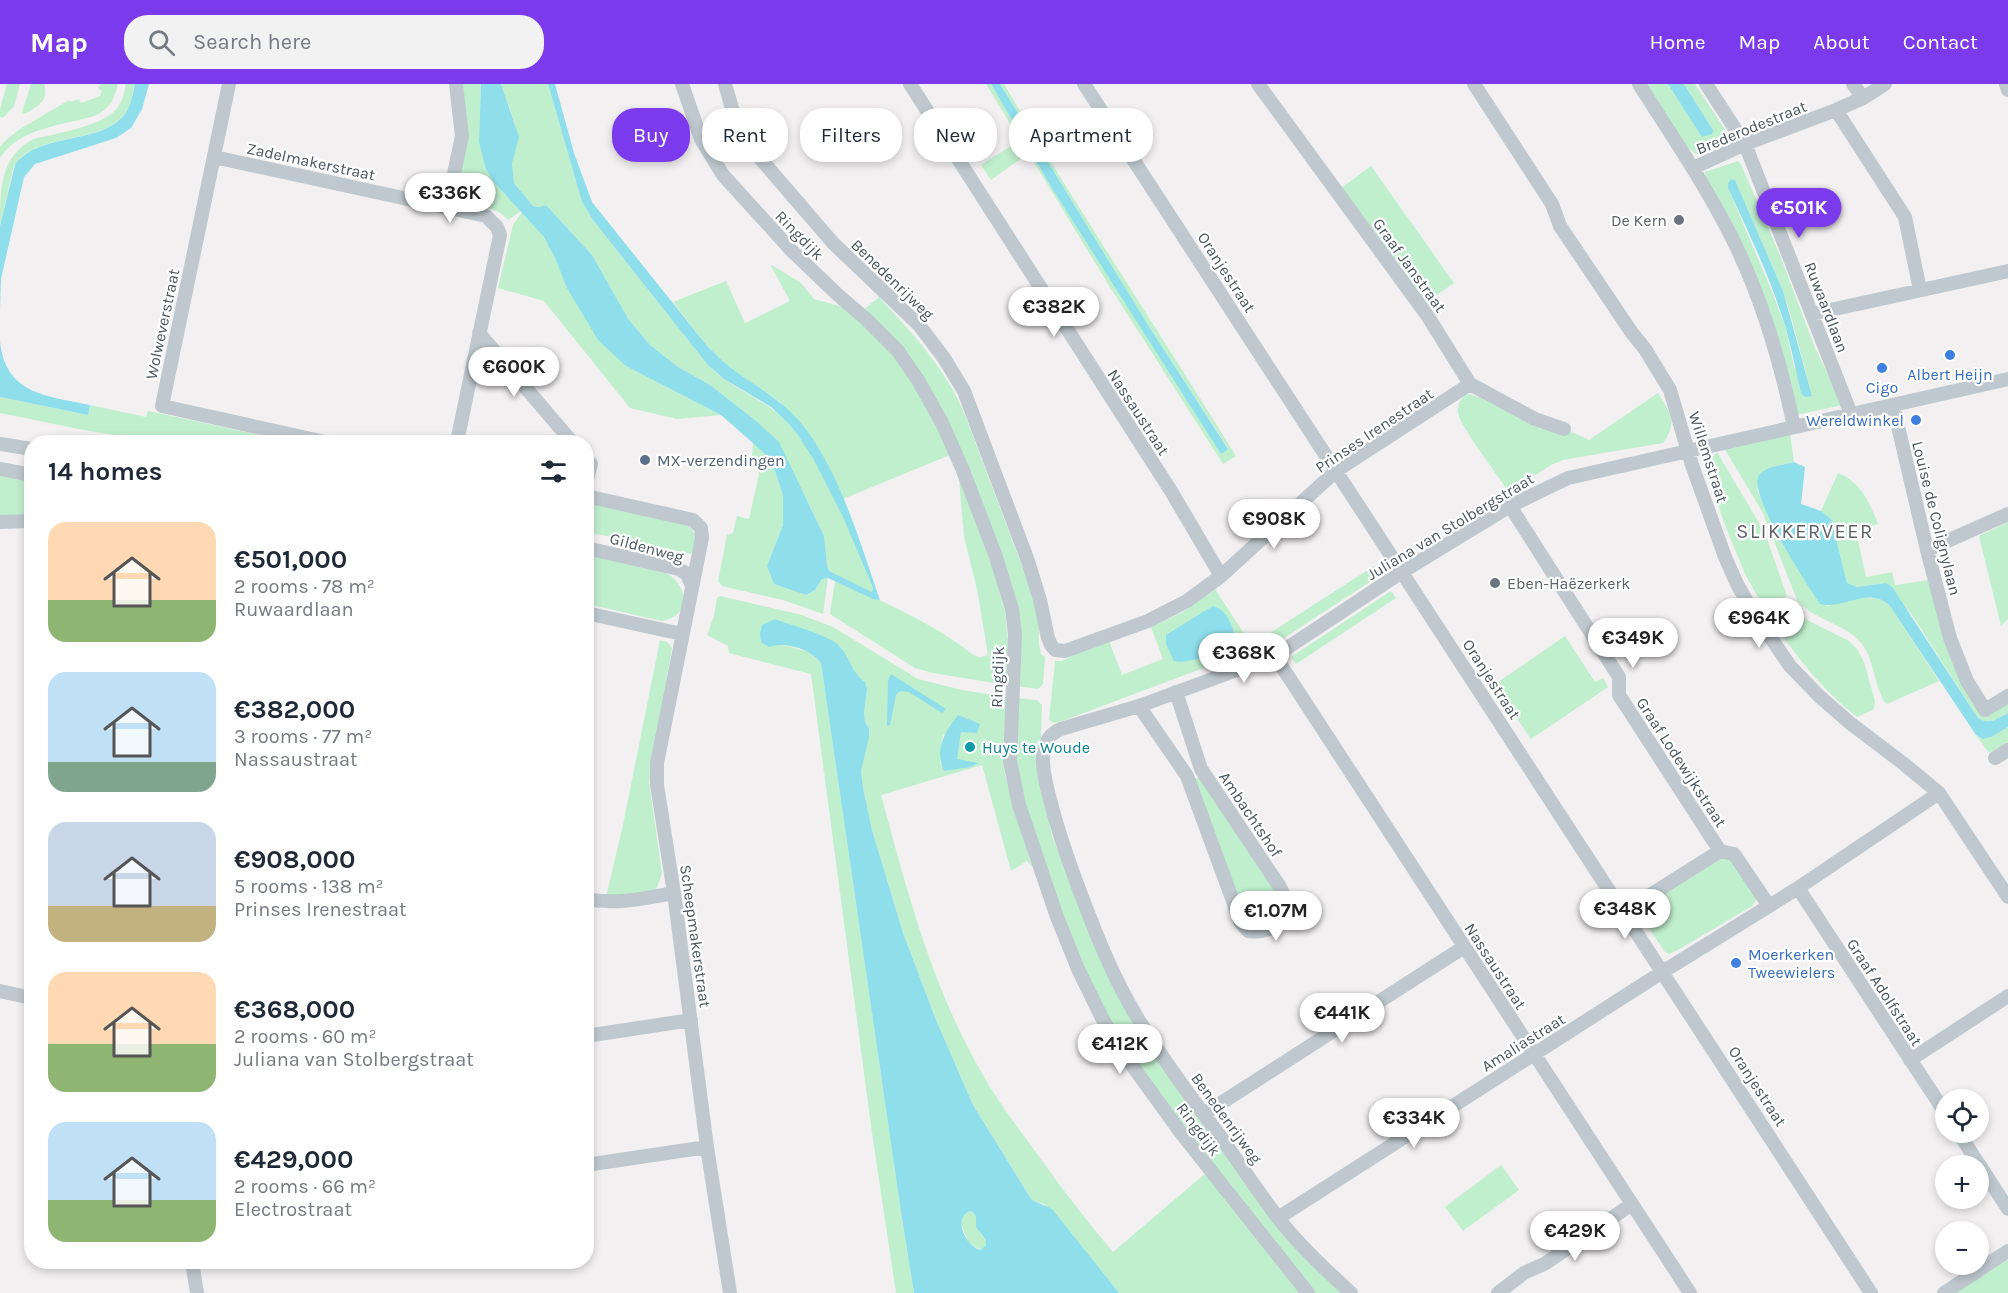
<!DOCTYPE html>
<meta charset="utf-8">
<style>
body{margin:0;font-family:Karla,sans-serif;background:#f2f2f3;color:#1f2937;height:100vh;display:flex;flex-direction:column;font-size:22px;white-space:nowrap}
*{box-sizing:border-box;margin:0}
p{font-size:20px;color:#747a83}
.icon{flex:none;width:33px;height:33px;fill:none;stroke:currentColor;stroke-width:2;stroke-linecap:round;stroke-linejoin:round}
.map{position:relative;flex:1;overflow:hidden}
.details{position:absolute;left:24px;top:351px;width:570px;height:834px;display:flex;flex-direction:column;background:#fff;border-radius:24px;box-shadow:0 3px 9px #0003}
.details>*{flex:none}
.banner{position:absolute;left:612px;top:24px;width:570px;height:54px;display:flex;gap:12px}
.buttons{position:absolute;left:1935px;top:1005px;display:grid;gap:12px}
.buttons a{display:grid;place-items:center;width:54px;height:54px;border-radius:50%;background:#fff;box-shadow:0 3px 9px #0003;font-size:30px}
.price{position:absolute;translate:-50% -51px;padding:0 14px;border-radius:21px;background:#fff;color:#222;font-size:20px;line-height:39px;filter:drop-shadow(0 2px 3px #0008)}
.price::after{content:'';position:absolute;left:50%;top:36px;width:18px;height:14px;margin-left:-9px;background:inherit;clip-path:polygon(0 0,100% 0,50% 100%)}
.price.on{background:#7c3aed;color:#fff}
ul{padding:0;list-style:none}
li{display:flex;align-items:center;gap:18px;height:150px;padding:0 24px}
li span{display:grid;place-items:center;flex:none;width:168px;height:120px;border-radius:18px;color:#555}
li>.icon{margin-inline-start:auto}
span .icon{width:72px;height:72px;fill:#fffc;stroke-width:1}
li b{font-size:26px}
h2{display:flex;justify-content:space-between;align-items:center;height:72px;padding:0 24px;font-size:26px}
.tag{padding:0 21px;border-radius:24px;background:#fff;box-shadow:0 3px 9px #0003;font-size:21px;line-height:54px}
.tag.on{background:#7c3aed;color:#fff}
header{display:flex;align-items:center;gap:36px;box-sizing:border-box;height:84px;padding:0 30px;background:#7c3aed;color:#fff}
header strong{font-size:28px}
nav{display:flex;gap:33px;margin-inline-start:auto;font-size:21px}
.search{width:420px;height:54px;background:#f2f2f3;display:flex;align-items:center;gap:15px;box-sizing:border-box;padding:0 21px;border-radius:24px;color:#747a83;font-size:22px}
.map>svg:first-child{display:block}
.green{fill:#c0efce;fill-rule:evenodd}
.water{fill:#8edeeb;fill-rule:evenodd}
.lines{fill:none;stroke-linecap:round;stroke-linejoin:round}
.street{stroke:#bec8ce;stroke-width:14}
.worship-dot{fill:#6b7280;stroke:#fff;stroke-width:2}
.shop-dot{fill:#3f7fe0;stroke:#fff;stroke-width:2}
.service-dot{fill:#5c6f8a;stroke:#fff;stroke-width:2}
.culture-dot{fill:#0f9aa8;stroke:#fff;stroke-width:2}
.labels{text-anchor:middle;stroke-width:4.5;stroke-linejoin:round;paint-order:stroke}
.street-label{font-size:16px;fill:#48555d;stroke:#fff}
.worship-label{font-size:16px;fill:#5b616d;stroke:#fff;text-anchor:end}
.shop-label{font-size:16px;fill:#366cbe;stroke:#fff}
.service-label{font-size:16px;fill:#4e5e75;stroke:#fff;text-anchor:start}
.culture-label{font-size:16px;fill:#0d838f;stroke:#fff;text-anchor:start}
.quarter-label{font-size:20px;letter-spacing:1.5px;fill:#5d6165;stroke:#fff}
</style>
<header>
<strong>Map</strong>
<div class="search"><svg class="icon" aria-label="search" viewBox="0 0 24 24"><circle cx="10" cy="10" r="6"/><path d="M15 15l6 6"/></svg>Search here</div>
<nav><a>Home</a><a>Map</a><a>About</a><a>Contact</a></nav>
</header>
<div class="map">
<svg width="2008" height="1209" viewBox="0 0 2008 1209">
<rect width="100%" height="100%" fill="#f2f0f0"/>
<!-- green -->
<path class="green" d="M7,0h13l-6,22 -11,12 -3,-1v-8z
M31,0h13c5,17 -6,22 -19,30l-3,-2z
M101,0h17c-4,16 -8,25 -24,32 -31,9 -75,12 -94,42v-11l7,-8 13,-10 49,-29 1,2 9,-3 2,4 19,-7 2,-5 -4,-3z
M126,0h9c-3,10 -4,22 -11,31 -25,31 -94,16 -111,54l-13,57c0,-37 0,-70 34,-87 23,-6 71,-13 84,-32 5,-7 6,-15 8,-23z
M463,0h18l-2,58 15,40 27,29 -13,9c-13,-18 -40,-8 -50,-29z
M501,0h47l34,118 11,18 114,144c6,5 11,11 17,15 22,16 47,25 65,45 37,40 63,114 84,164l-1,4 -43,-21 -2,-6 -3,-29 -14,-30 -55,-86 -45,-35 -32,-18 -28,-22 -21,-25 -37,-65 -46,-50 -6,2 -7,-1 -19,-23 -2,-20 3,-39z
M986,0h5l59,101 172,268 6,-5 -80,-123 -148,-241h4c74,126 155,247 232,372l-13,8 -113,-177z
M1647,0h21l34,52 11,-6 -29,-46h11l37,56 -36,14 -9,-7z
M1014,60l8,14 -31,22 -10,-15z
M1738,77l3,3 40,94 34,90 28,57 -47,10 -91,-237v-6zM1731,95l4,1 48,111 9,29 20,76 -18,-29 -8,-38 -13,-35 -45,-106z
M1371,82l83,117 -32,22 -82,-116z
M522,128l22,25 12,23 70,106 95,49 -44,4 -47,-11 -86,-107 -46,-13 15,-63z
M770,180l31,19 13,16 29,8 54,49 32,56 21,43 -107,44 -21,-43 -42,-54 -50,-34 -22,-21 -35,-45 53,-21 19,42 45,-22z
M879,213c33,36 67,72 86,118l61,162 13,42v25l2,10 4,3 -2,27 -5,5 -22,-3 -1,-57 -69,-204 -84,-114z
M1658,309c12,19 20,30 5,50l-100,17 -12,5 -40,26 -5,-3c-9,-14 -46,-62 -48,-75 -1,-8 2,-15 10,-19l11,3 62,32 5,-9 43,20z
M0,313l87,18 3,-10 56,12 2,-6 144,31h-129l-74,-11 -89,-18z
M1790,350l4,28 -23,6 -14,21 18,41 52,76c20,-5 46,-16 63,0l49,75 -52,23c-11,-9 -13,-46 -25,-60 -16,-21 -48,-23 -65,-44l-34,-87 -39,-65z
M753,358l18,17 12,36v30l-16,41 7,18 32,11 9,-5 7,-11 6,-1 -5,36 -40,-14 -61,-14 -4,-5 9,-46 6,-2 4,-17 12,3 10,-45 -7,-17z
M1717,368l48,81 22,63 -23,12 -19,-34 -22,-54 -14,-45 3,-17z
M958,383l36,105 11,40 3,31 -2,42 -73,-12 -18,-5 -85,-54 5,-33c43,18 87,37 125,64 11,7 15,16 28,10l-11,-66 -13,-52z
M0,389l31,6v36l-31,1z
M1838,389c22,8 32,30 40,51l-22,7 10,46 26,-5 3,13 34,-5 44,123 8,13 27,-15v12c-11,6 -18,12 -30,5l-66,-103 -26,-32 -29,4 -10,-4 -9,-35 -17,-37z
M587,419l97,20c13,8 14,18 7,31l-104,-22z
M2008,438v97l-7,7 -22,-90z
M587,471l75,16c26,11 32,44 0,50l-75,-17z
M1374,482l5,10 -95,62 -10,4 -7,-7z
M1215,505l39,60 -189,71 -11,3 -5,-3 6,-59h7l21,-11 26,-9 13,34 41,-16 -12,-32 32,-15z
M1391,507l5,7 -100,66 -5,-7z
M720,512l82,19 31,12 85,52 44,11 44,7 -3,55 2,23 27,92 -5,-6 -16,10 -29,-106 -101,30c25,92 50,189 98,273 16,30 36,56 56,83 25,35 50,68 78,101l94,-80 96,121h-184l-75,-89 -12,-4 -59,-95 -37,-85 -33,-87 -31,-103 -9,-42 -2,-17 8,-43 -4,-6 -1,-9 3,-23 -10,-13 -9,-18 -69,-15 30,8 12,11 80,549 13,81h-18l-24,-160 -61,-459 -82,-21 -1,-7 -21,-11 7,-19 3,-18zM980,640l-19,8 -5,28 22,4 -34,7 -4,-9 3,-27z
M1792,523l15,13 42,21 8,8 7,13 11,39 -1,8 -17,8c-35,-27 -64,-64 -87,-100l14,-9z
M1565,552l30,46 8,-4 5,9 -77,52 -37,-54z
M660,556l7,2 5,6 -23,134 13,92 -6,16 -50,7 17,-72z
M1016,614l21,2 5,5 -1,33 -7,9 18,89 63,152 227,305h-29l-158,-202 -45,-67 -30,-61 -55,-155 -10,-48z
M2008,643v15l-19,11 -13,-18 7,4 8,-2z
M1200,693l80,120 -3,20c-9,6 -19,11 -30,5l-54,-142z
M1727,766l29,41v9l-4,6 -74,44 -9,4 -4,-2 -26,-39 2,-6z
M1501,1081l18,25 -56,41 -18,-24z
M970,1127l5,2c5,13 0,15 11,27v5l-5,5 -12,-6 -8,-20 3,-11z
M2008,1176v33h-53z"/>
<!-- water -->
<path class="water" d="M135,0h14l-7,25 -11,19 -15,10 -81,26 -11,13 -23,102 -1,31v-84l15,-61c25,-35 89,-18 112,-54 4,-8 6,-18 8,-27z
M481,0h20l18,53 -7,26 2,20 19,23 7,1 6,-2 46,50 37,65 21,25 28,22 32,18 45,35 24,22 45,94 3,29 2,6 43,21 1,-4 -29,-69 -30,-59 -16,-25 -10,-12 -17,-16 -47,-28 -17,-15 -114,-144 -11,-18 -34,-118h7l19,69 18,49 116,145c8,7 15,15 23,21 24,18 49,31 69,54 39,46 60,121 80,178l-7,-1 -45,-21 -6,1 -7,11 -9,5 -32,-11 -7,-18 16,-41v-30l-12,-36 -50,-44 -95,-49 -28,-26 -31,-52 -11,-28 -12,-23 -50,-55 -8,-13 -7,-27z
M991,0h9l148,241 80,124 -7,5 -171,-269z
M1668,0h16l29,46 -1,4 -10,3z
M1731,95l4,1 48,111 29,105 -7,1 -4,-4c-5,-21 -9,-43 -15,-64 -14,-48 -37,-96 -58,-141v-5z
M0,256c4,54 47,56 90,65l-2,10 -88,-18z
M1794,378l11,5 -4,37 20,7 10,8 16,64 10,4 29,-4 6,4 86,131c12,7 19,1 30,-5v14l-17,10 -8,2 -7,-4 -86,-129c-22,-21 -46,4 -70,-2 -11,-17 -76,-114 -60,-130 7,-8 24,-9 34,-12z
M1213,522c14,3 23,24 21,37 -7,9 -49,22 -60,18l-8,-17v-9z
M775,535c15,6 50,15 62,25 13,11 14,29 28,38l2,8 -3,23 1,9 4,6v9l-8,34 2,17 9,42 31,103 33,87 37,85 55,89 4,6 20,9 67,84h-205l-13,-81 -80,-549c-11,-14 -34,-22 -52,-16l-8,-5 -1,-8 2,-9zM970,1127l3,1 3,5v10l10,13v5l-5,5c-15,-3 -29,-32 -11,-39z
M891,590l55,35 -4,4 -33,-21 -9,-1 -4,4 -6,30 -3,1 1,-46z
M958,631l22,9 -3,9 -16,-1 -4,27 22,4 -9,4 -26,4c-10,-22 1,-39 14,-56z"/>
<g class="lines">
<!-- street -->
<path class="street" d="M229,0l-67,322 163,36
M682,0l19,55 22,36 69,76 46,44 29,25 31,31 20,29 24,43 20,45 33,86 17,55 3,26 -5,126 9,44 38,112 21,52 24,49 21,35 58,80 127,160
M725,0l8,28 20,38 80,93 86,82 25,33 20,33 64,170 12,39 8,38 3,7 4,5 10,1 83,-30 39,-20 34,-25 115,-105 134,-87
M910,0l261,407 50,85
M1084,0c263,403 527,805 787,1209
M1258,0l169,231 43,69 65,35 29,10
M1474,0l78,120 8,22 72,107 13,16 25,41 22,75 33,92 12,27 16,28 37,54 29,30 31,27 54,41 35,29 69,104
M1639,0c31,49 64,97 90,148 32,62 51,127 65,195
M1706,0l39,60 106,270
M1853,0l10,14
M2006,0l2,6
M1836,26l69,107 15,73
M214,73l272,59 11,11 3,8 -43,207
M1693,84l52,-24 91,-34 27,-12 22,-14
M447,123l15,-71 -6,-52
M1812,230l196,-43
M479,249l93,109
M1893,321l34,145 23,88 17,43 18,29 23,-14
M0,360l32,5
M586,375l5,5 -5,19
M0,385l32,6
M586,412l107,24 8,8 1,10 -45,225v22l17,108 33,254 23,146
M1510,422l109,171v18l101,156
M0,438l32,-1
M586,464l93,21 8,5 5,12
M1927,466l81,-36
M586,529l96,21
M1275,572l415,637
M1139,622l48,70 54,147 7,8c30,4 46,-17 32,-44l-79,-118 -25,-77
M1995,674l13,-8
M1798,804l148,226
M586,815c30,6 59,-1 88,-6
M1625,827l95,-60 14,3 35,52
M0,907l32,7
M586,952l105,-16
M1910,976l98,-64
M1204,1030l260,-167
M1958,1048l50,77
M586,1081l121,-18
M1278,1134l386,-247 134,-83 141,-95
M192,1178l5,31
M1351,1209c-26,-24 -51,-47 -73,-75 -19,-25 -37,-52 -55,-78 -30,-40 -60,-80 -86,-123 -23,-38 -39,-78 -55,-120 -11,-29 -22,-59 -30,-90 -6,-23 -21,-66 9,-78l78,-23 136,-50 127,-84 108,-66 58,-28 440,-99
M1498,1209l26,-20 22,-10 86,-59
M1944,1209l64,-42"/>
</g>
<!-- markers -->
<g class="worship-dot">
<circle cx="1679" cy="136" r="6"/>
<circle cx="1495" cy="499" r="6"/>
</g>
<g class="shop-dot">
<circle cx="1950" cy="271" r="6"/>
<circle cx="1882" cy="284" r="6"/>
<circle cx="1916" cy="336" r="6"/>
<circle cx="1736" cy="879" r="6"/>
</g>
<circle class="service-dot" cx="645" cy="376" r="6"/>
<circle class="culture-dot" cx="970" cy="663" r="6"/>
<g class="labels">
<!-- street labels -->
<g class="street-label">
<text transform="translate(1751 43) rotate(-22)" y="6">Brederodestraat</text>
<text transform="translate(311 77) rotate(12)" y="6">Zadelmakerstraat</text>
<text transform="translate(800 151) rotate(46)" y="6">Ringdijk</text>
<text transform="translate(1410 181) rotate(54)" y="6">Graaf Janstraat</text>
<text transform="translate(1227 188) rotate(57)" y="6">Oranjestraat</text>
<text transform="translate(893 195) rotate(44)" y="6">Benedenrijweg</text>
<text transform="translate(1827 223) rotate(69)" y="6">Ruwaardlaan</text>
<text transform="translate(162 240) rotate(-78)" y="6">Wolweverstraat</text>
<text transform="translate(1139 328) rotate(57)" y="6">Nassaustraat</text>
<text transform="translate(1374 346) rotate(-34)" y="6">Prinses Irenestraat</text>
<text transform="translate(1709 373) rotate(72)" y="6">Willemstraat</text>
<text transform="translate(1937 434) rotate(76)" y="6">Louise de Colignylaan</text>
<text transform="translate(1450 442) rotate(-31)" y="6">Juliana van Stolbergstraat</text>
<text transform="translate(647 463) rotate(15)" y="6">Gildenweg</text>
<text transform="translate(997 593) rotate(-88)" y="6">Ringdijk</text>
<text transform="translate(1492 595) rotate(57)" y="6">Oranjestraat</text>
<text transform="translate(1682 678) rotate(57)" y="6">Graaf Lodewijkstraat</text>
<text transform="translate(1251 730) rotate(56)" y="6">Ambachtshof</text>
<text transform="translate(696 852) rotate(82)" y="6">Scheepmakerstraat</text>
<text transform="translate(1496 882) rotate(57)" y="6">Nassaustraat</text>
<text transform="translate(1885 908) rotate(57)" y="6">Graaf Adolfstraat</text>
<text transform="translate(1523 958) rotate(-32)" y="6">Amaliastraat</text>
<text transform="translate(1758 1002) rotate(57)" y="6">Oranjestraat</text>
<text transform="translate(1227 1034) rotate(54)" y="6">Benedenrijweg</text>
<text transform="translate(1199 1045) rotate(53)" y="6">Ringdijk</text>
</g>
<!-- worship labels -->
<g class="worship-label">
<text x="1667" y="142">De Kern</text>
<text x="1507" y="505" text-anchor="start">Eben-Haëzerkerk</text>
</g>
<!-- shop labels -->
<g class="shop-label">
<text x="1950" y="296">Albert Heijn</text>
<text x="1882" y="309">Cigo</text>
<text x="1904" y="342" text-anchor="end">Wereldwinkel</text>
<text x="1748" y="876" text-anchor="start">Moerkerken<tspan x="1748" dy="18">Tweewielers</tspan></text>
</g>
<!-- service labels -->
<g class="service-label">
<text x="657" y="382">MX-verzendingen</text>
</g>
<!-- culture labels -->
<g class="culture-label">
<text x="982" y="669">Huys te Woude</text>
</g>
<!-- quarter labels -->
<g class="quarter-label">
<text x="1805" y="454">SLIKKERVEER</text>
</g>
</g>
</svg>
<div class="buttons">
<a><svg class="icon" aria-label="locate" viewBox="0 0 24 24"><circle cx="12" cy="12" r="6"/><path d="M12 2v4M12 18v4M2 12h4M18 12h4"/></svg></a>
<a>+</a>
<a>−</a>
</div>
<b class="price" style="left:450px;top:140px">€336K</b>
<b class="price on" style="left:1799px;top:155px">€501K</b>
<b class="price" style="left:1054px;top:254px">€382K</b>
<b class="price" style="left:514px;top:314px">€600K</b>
<b class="price" style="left:1274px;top:466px">€908K</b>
<b class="price" style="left:1759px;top:565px">€964K</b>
<b class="price" style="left:1633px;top:585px">€349K</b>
<b class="price" style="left:1244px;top:600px">€368K</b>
<b class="price" style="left:1625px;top:856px">€348K</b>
<b class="price" style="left:1276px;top:858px">€1.07M</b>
<b class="price" style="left:1342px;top:960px">€441K</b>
<b class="price" style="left:1120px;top:991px">€412K</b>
<b class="price" style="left:1414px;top:1065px">€334K</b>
<b class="price" style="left:1575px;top:1178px">€429K</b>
<div class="banner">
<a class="tag on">Buy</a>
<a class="tag">Rent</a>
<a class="tag">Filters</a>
<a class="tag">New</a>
<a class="tag">Apartment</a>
</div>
<section class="details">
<h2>14 homes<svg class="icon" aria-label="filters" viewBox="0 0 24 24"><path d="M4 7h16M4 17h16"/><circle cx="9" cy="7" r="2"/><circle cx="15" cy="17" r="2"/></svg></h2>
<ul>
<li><span style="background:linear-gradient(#ffd9b3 65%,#8fb573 0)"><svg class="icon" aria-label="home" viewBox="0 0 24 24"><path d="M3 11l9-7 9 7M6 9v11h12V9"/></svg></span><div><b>€501,000</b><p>2 rooms · 78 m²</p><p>Ruwaardlaan</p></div></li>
<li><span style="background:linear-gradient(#bfe0f5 75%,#7fa58c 0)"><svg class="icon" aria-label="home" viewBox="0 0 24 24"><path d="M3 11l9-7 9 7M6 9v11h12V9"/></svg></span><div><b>€382,000</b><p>3 rooms · 77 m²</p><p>Nassaustraat</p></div></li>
<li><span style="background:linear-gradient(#c9d6e8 70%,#c2b280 0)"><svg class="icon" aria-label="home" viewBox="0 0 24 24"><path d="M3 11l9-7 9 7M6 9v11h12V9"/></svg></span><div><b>€908,000</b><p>5 rooms · 138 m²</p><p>Prinses Irenestraat</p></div></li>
<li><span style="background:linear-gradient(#ffd9b3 60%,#8fb573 0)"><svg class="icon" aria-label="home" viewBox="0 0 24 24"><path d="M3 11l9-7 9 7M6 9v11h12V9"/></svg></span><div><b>€368,000</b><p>2 rooms · 60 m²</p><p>Juliana van Stolbergstraat</p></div></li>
<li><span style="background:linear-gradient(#bfe0f5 65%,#8fb573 0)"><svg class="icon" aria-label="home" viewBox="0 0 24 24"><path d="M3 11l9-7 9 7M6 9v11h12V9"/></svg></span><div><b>€429,000</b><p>2 rooms · 66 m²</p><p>Electrostraat</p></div></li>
</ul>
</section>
</div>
